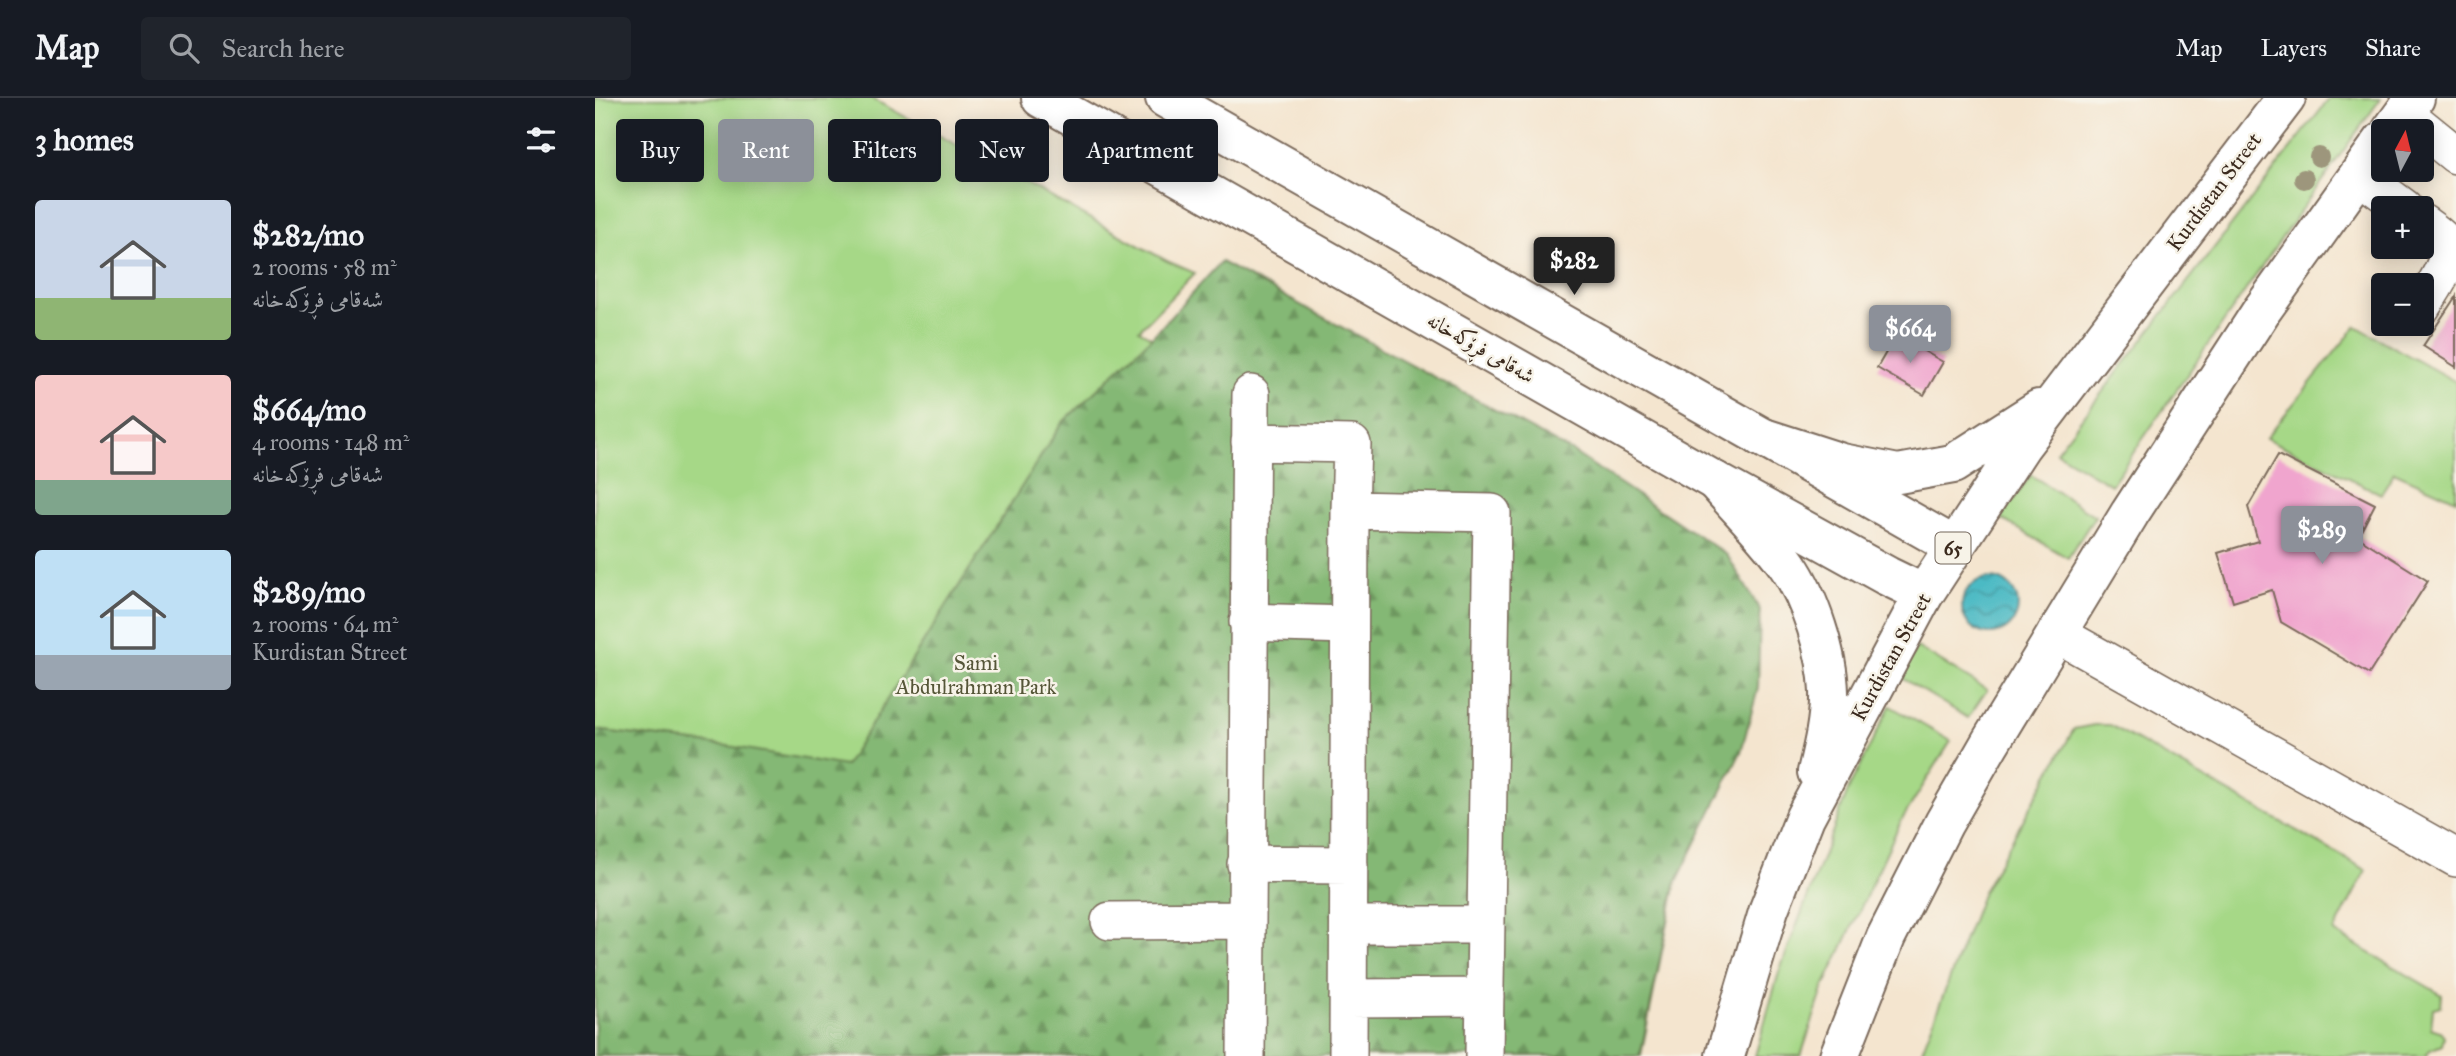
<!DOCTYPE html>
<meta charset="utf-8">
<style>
body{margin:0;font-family:"IM FELL Great Primer",Amiri,serif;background:#20242c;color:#f1f3f6;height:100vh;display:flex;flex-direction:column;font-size:26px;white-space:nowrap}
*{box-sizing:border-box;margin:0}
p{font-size:23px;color:#9ea1a6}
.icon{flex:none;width:38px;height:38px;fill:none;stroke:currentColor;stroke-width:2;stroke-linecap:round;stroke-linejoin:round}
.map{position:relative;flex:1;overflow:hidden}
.side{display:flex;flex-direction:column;background:#171b24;width:595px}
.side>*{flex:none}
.banner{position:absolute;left:21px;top:21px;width:665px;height:63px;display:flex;gap:14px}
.needle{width:46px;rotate:7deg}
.tools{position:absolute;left:1776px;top:21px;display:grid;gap:14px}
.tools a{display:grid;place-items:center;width:63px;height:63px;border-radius:7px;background:#171b24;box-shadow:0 4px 18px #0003;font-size:35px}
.price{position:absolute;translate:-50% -60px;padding:0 16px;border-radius:7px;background:#8c9099;color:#fff;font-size:23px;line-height:46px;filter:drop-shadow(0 2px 4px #0008)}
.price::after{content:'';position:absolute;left:50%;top:42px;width:21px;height:16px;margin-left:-10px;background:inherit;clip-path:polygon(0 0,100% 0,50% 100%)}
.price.current{background:#222;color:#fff}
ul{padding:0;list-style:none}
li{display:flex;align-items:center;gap:21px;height:175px;padding:0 35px}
li span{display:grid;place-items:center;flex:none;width:196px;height:140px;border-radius:7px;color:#555}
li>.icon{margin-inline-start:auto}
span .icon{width:84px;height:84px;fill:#fffc;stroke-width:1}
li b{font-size:30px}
h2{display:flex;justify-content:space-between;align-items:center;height:84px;padding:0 35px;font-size:30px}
.pill{padding:0 24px;border-radius:7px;background:#171b24;box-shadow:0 4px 18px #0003;font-size:24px;line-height:63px}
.pill.current{background:#8c9099;color:#fff}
header{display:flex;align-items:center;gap:42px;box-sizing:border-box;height:98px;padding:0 35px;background:#171b24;border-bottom:2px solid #363941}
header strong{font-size:33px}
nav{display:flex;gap:38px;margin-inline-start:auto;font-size:24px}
.search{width:490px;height:63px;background:#20242c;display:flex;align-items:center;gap:18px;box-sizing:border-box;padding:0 24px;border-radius:7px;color:#9ea1a6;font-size:26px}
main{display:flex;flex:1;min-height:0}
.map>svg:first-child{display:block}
.green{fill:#a6d887;stroke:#708152;stroke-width:2}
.forest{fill:url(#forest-firs);stroke:#607149;stroke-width:2}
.water{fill:url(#water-waves);stroke:#447271;stroke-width:2}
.building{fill:#f0a5ce}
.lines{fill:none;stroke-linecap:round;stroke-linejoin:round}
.minor-casing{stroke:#7c6b5c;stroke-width:40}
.major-casing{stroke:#7c6b5c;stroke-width:42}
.highway-casing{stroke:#7c6b5c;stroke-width:42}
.minor{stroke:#fff;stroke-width:37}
.major{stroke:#fff;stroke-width:38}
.highway{stroke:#fff;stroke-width:38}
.tree{fill:#9d967c}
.labels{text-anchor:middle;stroke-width:5;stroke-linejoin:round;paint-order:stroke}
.shield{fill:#f7f3e8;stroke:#73665b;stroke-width:2}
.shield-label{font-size:19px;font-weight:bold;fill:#3b2a1e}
.street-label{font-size:21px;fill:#3b2a1e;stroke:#f7f3e8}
.park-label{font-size:21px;fill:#565638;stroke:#f7f3e8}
</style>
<header>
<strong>Map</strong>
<div class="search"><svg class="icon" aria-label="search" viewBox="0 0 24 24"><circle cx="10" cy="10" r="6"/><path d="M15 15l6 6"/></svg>Search here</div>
<nav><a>Map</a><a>Layers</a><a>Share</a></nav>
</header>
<main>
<section class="side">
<h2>3 homes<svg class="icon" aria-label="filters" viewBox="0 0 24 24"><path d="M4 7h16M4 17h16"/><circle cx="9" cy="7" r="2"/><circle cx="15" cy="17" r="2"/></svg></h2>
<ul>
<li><span style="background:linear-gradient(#c9d6e8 70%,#8fb573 0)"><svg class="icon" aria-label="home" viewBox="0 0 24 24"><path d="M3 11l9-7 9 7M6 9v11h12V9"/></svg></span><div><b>$282/mo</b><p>2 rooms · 58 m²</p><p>شەقامی فڕۆکەخانە</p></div></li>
<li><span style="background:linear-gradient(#f6c9c9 75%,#7fa58c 0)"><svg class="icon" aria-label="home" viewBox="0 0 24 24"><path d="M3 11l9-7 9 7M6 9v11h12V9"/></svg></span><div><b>$664/mo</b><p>4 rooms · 148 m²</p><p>شەقامی فڕۆکەخانە</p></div></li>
<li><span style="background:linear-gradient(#bfe0f5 75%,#9aa5b1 0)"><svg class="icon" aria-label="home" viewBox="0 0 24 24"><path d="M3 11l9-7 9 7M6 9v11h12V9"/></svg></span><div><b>$289/mo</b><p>2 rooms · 64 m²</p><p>Kurdistan Street</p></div></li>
</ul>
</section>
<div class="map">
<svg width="1861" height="958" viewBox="0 0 1861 958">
<defs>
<pattern id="forest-firs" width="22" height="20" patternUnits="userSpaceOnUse" patternTransform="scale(1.75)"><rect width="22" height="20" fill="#84b874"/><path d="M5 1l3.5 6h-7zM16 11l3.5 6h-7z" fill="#6d965f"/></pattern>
<pattern id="water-waves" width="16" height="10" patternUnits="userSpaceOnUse" patternTransform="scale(1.75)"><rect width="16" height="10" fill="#4cbac4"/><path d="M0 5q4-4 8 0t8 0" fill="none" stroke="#40979f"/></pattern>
</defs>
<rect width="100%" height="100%" fill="#f7f3e8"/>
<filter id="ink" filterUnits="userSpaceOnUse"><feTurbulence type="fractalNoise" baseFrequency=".0143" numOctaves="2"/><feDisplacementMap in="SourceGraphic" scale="14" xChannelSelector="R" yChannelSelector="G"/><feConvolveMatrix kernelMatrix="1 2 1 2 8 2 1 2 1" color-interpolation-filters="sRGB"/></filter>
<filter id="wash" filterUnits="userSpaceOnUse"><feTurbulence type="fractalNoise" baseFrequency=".00686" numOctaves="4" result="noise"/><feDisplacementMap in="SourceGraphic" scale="28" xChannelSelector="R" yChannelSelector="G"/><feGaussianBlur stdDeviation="1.57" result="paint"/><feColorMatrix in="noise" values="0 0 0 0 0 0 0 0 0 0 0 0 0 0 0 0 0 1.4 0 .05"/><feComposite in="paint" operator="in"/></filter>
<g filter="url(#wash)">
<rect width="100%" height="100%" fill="#f4e5cf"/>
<!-- green -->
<path class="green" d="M0,0h276l296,163 28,12 -56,57 37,21 549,288 -84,417h-1046z
M1735,0h51l-80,112 -190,275 -55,-33z
M1761,228l100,56v118l-62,-28 -13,22 -115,-56z
M1436,377l64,41 -27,42 -68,-40z
M1322,549l70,43 -19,28 -68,-41z
M1295,608l61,35 -50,80 -78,168 -22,67h-46l24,-84 70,-184z
M1499,627h16l256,145 -32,62 108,63 -1,11 -8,2 -2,20 9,3 4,5 -2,9 -12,5 -4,6h-506l63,-164 91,-163z"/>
<!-- forest -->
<path class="forest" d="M626,164l352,190 154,103 33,55 -2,78 -17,64 -66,133 -35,171h-1045v-326l133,16 117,20 217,-343 90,-86z"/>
<!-- water -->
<path class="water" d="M1367 508a28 28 0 1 1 56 0a28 28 0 1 1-56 0Z"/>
<g id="blocks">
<!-- building -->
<path class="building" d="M1861,198v71l-33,-21z
M1301,237l47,27 -19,33 -47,-27z
M1683,357l97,49 -17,33 70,44 -59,93 -88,-52 -9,-32 -39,12 -15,-49 40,-12 -10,-34z"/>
</g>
</g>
<g filter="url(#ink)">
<use href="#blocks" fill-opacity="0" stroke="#7c6b5c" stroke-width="2"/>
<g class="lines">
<defs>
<path id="minor" d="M1809,15l52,42
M1764,77l45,33
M1827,125c7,5 16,11 22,18 12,18 -12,48 -22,65
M655,344l102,2 -2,66
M653,524l101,3
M1461,535l400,225
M651,766l103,1
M515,823l137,-1
M754,827h137
M753,900l137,-1
M651,958l5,-662
M753,958l2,-546 142,3 -8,543"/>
<path id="major" d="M446,0l674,383 172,95 37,18
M570,0l789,448"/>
<path id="highway" d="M1796,33l24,-33
M1166,339l81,26 56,11 55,-10 86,-55
M1120,383c24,28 52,55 73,85 22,32 40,88 41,126 1,26 -6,55 -12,80
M1130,958l44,-147 36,-92 119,-223 97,-148 265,-348
M1244,958l47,-119 58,-114 46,-80 140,-230 132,-203 121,-169"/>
</defs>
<!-- minor casing -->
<use href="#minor" class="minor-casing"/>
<!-- major casing -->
<use href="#major" class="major-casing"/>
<!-- highway casing -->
<use href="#highway" class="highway-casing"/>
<!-- minor -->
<use href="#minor" class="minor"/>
<!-- major -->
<use href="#major" class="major"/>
<!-- highway -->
<use href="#highway" class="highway"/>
</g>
<!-- trees -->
<g class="tree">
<circle cx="1724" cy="59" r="10"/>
<circle cx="1709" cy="81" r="10"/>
</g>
</g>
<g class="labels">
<!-- shield labels -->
<rect class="shield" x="1340.5" y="434.5" width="35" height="31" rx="5"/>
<g class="shield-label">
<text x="1358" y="457">65</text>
</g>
<!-- street labels -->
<g class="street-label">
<text transform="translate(1619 94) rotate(-53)" y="7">Kurdistan Street</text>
<text transform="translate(886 250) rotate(30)" y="7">شەقامی فڕۆکەخانە</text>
<text transform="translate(1296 559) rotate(-61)" y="7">Kurdistan Street</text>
</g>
<!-- park labels -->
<g class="park-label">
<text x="381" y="572">Sami<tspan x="381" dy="24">Abdulrahman Park</tspan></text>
</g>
</g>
</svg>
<div class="tools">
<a><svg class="needle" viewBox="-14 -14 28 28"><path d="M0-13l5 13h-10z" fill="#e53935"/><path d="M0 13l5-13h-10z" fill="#9ea1a6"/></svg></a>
<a>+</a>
<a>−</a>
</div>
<b class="price current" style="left:979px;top:199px">$282</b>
<b class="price" style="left:1315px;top:267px">$664</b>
<b class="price" style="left:1727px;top:468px">$289</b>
<div class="banner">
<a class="pill">Buy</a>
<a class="pill current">Rent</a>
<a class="pill">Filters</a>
<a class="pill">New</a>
<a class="pill">Apartment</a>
</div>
</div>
</main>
